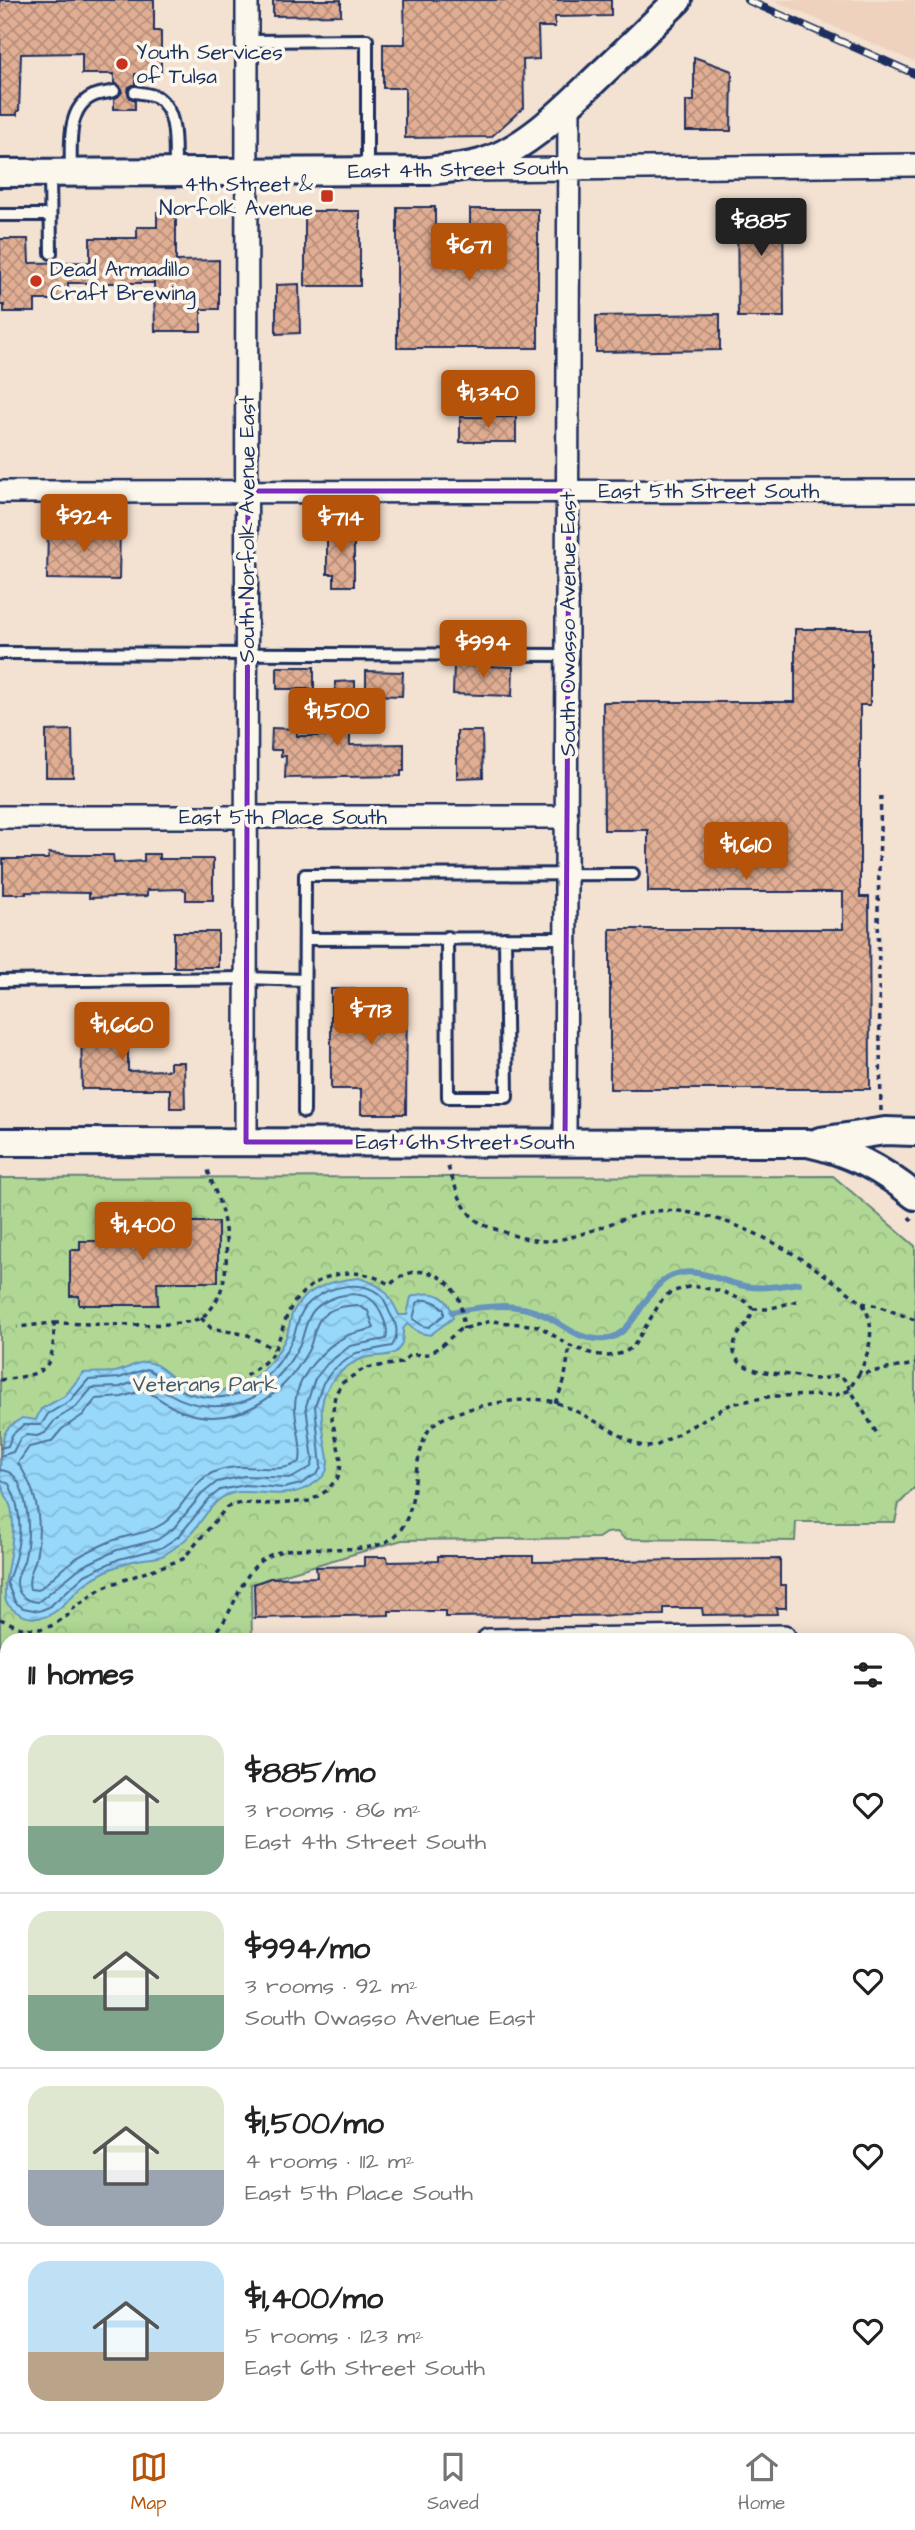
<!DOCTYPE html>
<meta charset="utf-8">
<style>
body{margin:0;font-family:"Architects Daughter",sans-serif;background:#f2f2f2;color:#222;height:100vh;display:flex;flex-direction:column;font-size:26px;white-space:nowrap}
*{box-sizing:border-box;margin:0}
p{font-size:23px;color:#767676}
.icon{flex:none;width:38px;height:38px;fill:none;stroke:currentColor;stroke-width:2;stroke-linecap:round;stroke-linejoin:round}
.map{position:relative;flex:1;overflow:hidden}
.panel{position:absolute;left:0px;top:1633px;width:915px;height:800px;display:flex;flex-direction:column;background:#fff;border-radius:21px 21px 0 0;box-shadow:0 4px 18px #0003}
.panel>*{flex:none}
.price{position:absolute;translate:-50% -60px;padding:0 16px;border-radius:7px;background:#b45309;color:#fff;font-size:23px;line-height:46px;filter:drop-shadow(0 2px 4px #0008)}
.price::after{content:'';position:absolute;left:50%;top:42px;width:21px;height:16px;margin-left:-10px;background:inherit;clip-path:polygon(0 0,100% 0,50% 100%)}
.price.current{background:#222;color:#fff}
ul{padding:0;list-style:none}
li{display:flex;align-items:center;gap:21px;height:175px;padding:0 28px}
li+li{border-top:2px solid #e0e0e0}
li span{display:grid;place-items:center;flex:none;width:196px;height:140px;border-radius:21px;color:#555}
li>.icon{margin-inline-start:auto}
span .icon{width:84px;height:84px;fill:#fffc;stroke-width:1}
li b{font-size:30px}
h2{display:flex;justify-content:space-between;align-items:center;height:84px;padding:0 28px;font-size:30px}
.tabs{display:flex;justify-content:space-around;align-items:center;height:98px;border-top:2px solid #e0e0e0;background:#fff;font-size:19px;color:#767676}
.tabs a{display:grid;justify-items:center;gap:4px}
.tabs .current{color:#b45309}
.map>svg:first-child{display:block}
.built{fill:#eed2be}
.cemetery{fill:url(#cemetery-stones);stroke:#668479;stroke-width:2}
.park{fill:url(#park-crowns);stroke:#668479;stroke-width:2}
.water{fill:url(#water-waves);stroke:#6694bc;stroke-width:2}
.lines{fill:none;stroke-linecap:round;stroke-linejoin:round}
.shore{stroke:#4d739c;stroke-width:2}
.stream{stroke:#6694bc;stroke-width:6}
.building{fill:url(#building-cross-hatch);stroke:#1b2f5e;stroke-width:2}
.service-casing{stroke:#1b2f5e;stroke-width:16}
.minor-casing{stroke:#1b2f5e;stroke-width:26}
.tertiary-casing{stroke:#1b2f5e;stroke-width:32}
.path{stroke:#1b2f5e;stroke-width:3.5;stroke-dasharray:5 5;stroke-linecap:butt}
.service{stroke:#fbf7ec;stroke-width:10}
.minor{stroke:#fbf7ec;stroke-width:21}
.tertiary{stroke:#fbf7ec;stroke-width:26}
.rail-casing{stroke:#1b2f5e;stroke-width:8}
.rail{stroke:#fbf7ec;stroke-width:5;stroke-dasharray:16;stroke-linecap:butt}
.marked{fill:none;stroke:#7b2cbf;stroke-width:5;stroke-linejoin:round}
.poi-dot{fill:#c8321e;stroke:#fbf7ec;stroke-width:2.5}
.labels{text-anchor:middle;stroke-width:7;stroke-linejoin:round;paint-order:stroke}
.poi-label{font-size:21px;fill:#1b2f5e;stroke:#fbf7ec;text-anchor:start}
.street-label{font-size:21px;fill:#1b2f5e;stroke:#fbf7ec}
.park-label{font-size:21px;fill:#40596c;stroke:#fbf7ec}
</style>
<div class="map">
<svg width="915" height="2432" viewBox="0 0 915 2432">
<defs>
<pattern id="cemetery-stones" width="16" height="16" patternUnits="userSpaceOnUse" patternTransform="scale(1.75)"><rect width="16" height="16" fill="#b0d894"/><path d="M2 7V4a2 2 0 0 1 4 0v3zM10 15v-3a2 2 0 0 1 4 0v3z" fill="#97ba82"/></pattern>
<pattern id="park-crowns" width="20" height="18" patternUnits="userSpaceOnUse" patternTransform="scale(1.75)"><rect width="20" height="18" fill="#b0d894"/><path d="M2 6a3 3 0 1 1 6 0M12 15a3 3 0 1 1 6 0" fill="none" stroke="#97ba82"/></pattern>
<pattern id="water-waves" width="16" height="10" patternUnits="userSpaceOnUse" patternTransform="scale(1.75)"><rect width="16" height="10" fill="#98d8fa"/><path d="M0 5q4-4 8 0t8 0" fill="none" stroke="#82bad9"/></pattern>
<pattern id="building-cross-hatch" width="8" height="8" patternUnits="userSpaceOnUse" patternTransform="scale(1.75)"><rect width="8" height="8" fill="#e1ae93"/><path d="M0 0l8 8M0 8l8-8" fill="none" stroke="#b68e7b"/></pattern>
</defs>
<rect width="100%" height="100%" fill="#f3e1d1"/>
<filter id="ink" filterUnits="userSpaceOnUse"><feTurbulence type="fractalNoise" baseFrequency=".0143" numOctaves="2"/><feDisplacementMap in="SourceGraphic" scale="14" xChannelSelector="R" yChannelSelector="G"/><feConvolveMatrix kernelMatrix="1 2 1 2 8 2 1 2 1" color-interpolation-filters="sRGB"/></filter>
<g filter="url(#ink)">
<!-- built -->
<path class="built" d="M773,0h142v62z"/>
<!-- cemetery -->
<path class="cemetery" d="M908,2143h7v289h-915v-283l7,-1v278h901z"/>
<!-- park -->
<path class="park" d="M833,1176l82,70v241l-16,17 -4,18h-99l-1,19 -170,-2 -8,-7 -11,1 -8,5 -196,2 -151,44 1,56h-245v321l-7,1v-784z"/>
<!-- water -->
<path class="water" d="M359,1278c26,8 29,14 40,37h8l4,-18c21,-8 38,-3 42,21l-23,17 -10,-2 -13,-9 -4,5c0,9 0,19 -9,24 -8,4 -18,2 -26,4 -21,4 -45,28 -46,49 -2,17 4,37 6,54 0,11 -3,16 -12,22 -35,26 -70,-2 -96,17 -16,12 -23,33 -39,44 -5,4 -12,9 -17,12 -9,4 -17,3 -26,5 -16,3 -36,12 -49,21 -16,10 -30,36 -51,37 -12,1 -25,-6 -32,-16 -6,-21 13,-63 5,-94 -3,-10 -10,-20 -11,-30 0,-9 1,-40 6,-47 3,-6 11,-9 16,-13l14,2 5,-11 24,-13 18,-23c11,-1 22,0 32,-1 11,-2 21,-10 31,-10 12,1 19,10 28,16 19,13 44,17 66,8 20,-8 39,-32 47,-51 2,-7 3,-14 5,-21 12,-27 41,-34 67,-36z"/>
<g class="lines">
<!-- shore -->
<path class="shore" d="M422,1300c8,-1 17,3 22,10v5l-15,12 -6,-1 -10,-7 4,-16z
M357,1305l11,6 6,17c-8,3 -18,4 -26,7 -25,12 -53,43 -53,72 0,18 8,37 5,54 -23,17 -57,-3 -88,12 -22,11 -29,37 -48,50 -18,12 -36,11 -55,19 -13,6 -27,11 -38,20 -12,9 -21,19 -33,28l-8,-1c-3,-11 3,-20 6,-31 7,-35 2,-66 -18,-95l11,-16 22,-5 11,-13 21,-14 13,-16 26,-2 22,-7c13,6 23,16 37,21 54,20 102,-14 127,-60 6,-11 5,-25 14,-34 10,-10 22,-11 35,-12z
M0,1448l8,-2 4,-11 11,-10h18l7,-11 22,-13 18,-21 31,-2 28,-9c9,4 15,9 23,15 21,14 47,17 71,9 22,-7 42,-33 51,-53 6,-14 6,-28 18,-38 18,-16 55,-25 73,-4 4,6 5,13 9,19 6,9 6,20 0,29l-36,7 -23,17 -10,13 -8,23 6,61 -3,6 -17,11 -17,4 -39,-3 -25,5 -11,9 -30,37 -18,12 -42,11 -34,16 -36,32 -10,4 -16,-3 -8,-6 -8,-19c13,-33 19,-66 2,-99l-9,-5
M0,1456l13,-4 7,-13 6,-4 11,1 8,-3 10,-13 21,-13 16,-19 28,-1 26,-9c8,3 14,10 22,15 24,14 50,17 77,8 23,-8 44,-35 55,-57 5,-11 5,-24 14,-34 15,-16 53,-25 65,-1 5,11 10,19 7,30l-36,7 -23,18 -12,15 -9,27 7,55 -2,6 -19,11 -48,-2 -27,6 -15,12 -29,35 -16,11 -40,10 -36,17 -43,35c-12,-1 -21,-7 -21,-20 0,-7 5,-15 7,-21 6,-24 6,-46 -2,-70 -4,-12 -9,-20 -22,-21"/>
<!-- stream -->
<path class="stream" d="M452,1312c32,-6 64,-11 94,4 20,10 35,26 59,23 31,-3 38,-52 68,-64 26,-10 52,10 78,12 17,2 32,-2 48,-4"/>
</g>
<!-- building -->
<path class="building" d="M0,0h154v31h7v43h-26v10l-6,3 -2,4 3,7 5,2v9h-21v-10l8,-7 -2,-6 -6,-3v-9h-32v-21l-61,1 -2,57h-2v4h-17z
M273,0h68v15l-68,1z
M404,0h207v16l-56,1v10h-17l1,32 -16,1 1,47 -33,30 -86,1v-50h-22v-44h22z
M694,57l38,14 -1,60h-45v-30h8z
M737,200h46l1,117h-46z
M397,207h38v52h35v-50h68v139h-141z
M305,211h55v75h-55z
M157,212h13l6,6v43l43,-1v49h-18v22h-46l-1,-48h-86v17h-33v12h-31v-7h-4v-66h28l1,24 61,-1v-24h47v-11h20z
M299,284l1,49 -24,1v-49z
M720,314v36l-124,2v-36z
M460,417h56v25h-56z
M327,527h27v59h-20v-12h-7z
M48,528h72l-1,52 -72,-1z
M795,629h75v76h-10v192h9l1,192h-260v-160h233v-37h-195v-62h-44l-1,-128h192z
M454,665l59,2 -1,29 -59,-2z
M277,667h37v22h-37z
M366,671l37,1 -1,24 -36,-1z
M355,681v34h-5v30l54,-1v27h-3v5l-116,2 1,-22h-5v-6h-10l1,-22 25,1v7h38v-54z
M72,730l1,47h-27v-46z
M457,731h25l1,46 -26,1z
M49,853l23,2h41l1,8 30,-2v-7h15v5h54v41h-27v-9l-3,-2 -36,1v6l-58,2v-5l-63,-1v2h-23v-35h45z
M174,932h44v35h-44z
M331,989h76l-1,125h-45v-25h-30z
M81,1017h47v54l42,-1v-8h14l1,46h-15v-19h-88z
M124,1222h94v60h-61l1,23h-79v-9h-9v-46h10v-9h25v-16h19z
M438,1556h95v6l247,-3v26h6v23h-10l1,6 -74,1 -1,-7h-38v7l-219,2v-6h-56v4l-134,3 -1,-34 16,-6 47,-1 -1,-10 48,-1v-9h23l1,5 50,-1z"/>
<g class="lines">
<defs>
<path id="service" d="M248,41l119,-1v131
M135,92c6,1 16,2 22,5 22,15 17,51 18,74
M50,172l1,81
M71,172c0,-24 -5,-64 22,-76 6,-3 15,-3 21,-5
M0,215h50
M0,653l568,2
M447,937l1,160h59l-2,-159
M305,939l261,-1
M0,981l247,-3 57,2
M304,1112l1,-237 328,-1
M0,2069h7"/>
<path id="minor" d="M473,170l442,-5
M0,492l915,-1
M0,817h567
M246,1142l1,-1142
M565,1142l4,-1037
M488,1640l296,-4v4
M908,1971h7
M0,1977l7,-1"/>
<path id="tertiary" d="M0,173l428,-2c17,-2 35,-3 53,-8 47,-15 84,-55 120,-89 26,-24 51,-49 77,-74
M820,1141l65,-10 30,1
M0,1142l808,1c42,9 74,26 107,53"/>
</defs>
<!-- service casing -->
<use href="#service" class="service-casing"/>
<!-- minor casing -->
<use href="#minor" class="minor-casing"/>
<!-- tertiary casing -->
<use href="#tertiary" class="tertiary-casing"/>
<!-- path -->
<path class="path" d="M881,1111l-3,-201 3,-119
M448,1167c7,18 14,45 31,55 7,5 17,7 25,10 16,6 35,11 52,8 43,-6 78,-34 123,-29 70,9 129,49 183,92 15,23 8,48 -3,71
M909,1217l6,7
M862,1303l16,3 37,14
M753,1309h15l29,-8
M201,1318l10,10 37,7 26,14
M54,1323c28,0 129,7 148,-6 28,-19 27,-70 21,-100 -3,-17 -12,-34 -16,-51
M246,1376c7,-6 16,-11 22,-17 13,-15 14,-38 25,-55 23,-32 64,-41 97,-19 21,-21 52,-17 67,10 5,9 5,23 7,34
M0,1380c46,-6 54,-8 54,-57l-37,4
M555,1403l9,-21 6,-36
M0,1619l21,9 19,1 11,-3 16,-10 7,-8 27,-20 82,-29 44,-52 14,-4 34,1 35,-3 16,-10 11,-12 3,-7 1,-12 -9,-41 3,-24 7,-12 23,-15 36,-5 9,-8 18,-1 13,-8 18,-16 32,-9 48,5 31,20 23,8 16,2 14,-3 10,-6 30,-49 8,-6 21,-6 29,5 24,10 8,8c-1,14 -18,22 -19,38 -3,25 40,26 57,28 9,1 17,4 26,4 8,0 14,-3 22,-4l5,4 35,58
M200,1640l16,-9 6,-7c13,-19 19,-44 35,-60 33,-32 106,0 138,-28 22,-20 17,-60 26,-86 2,-8 5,-18 11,-24 18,-18 93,-31 118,-25 24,6 63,31 86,43l10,3 10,-1 75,-42 42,-8 63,-1 12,-4 11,-17 56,-10
M0,1707l7,1"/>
<!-- service -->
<use href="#service" class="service"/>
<!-- minor -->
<use href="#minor" class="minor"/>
<!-- tertiary -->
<use href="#tertiary" class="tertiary"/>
<defs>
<path id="rail" d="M747,0l168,74"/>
</defs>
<!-- rail casing -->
<use href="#rail" class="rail-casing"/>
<!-- rail -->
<use href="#rail" class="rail"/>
</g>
</g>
<!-- marked area -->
<path class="marked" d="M248,491h321l-4,651h-319z"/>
<!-- markers -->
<g class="poi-dot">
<circle cx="122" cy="64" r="7"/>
<rect x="320" y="189" width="14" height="14" rx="3.5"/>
<circle cx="36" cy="281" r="7"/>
</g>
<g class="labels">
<!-- poi labels -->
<g class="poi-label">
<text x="136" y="59">Youth Services<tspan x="136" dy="24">of Tulsa</tspan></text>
<text x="313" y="191" text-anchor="end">4th Street &amp;<tspan x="313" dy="24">Norfolk Avenue</tspan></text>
<text x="50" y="276">Dead Armadillo<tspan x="50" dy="24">Craft Brewing</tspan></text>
</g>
<!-- street labels -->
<g class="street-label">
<text transform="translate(458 169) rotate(-1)" y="7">East 4th Street South</text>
<text x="709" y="498">East 5th Street South</text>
<text transform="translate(247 529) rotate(-90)" y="7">South Norfolk Avenue East</text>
<text transform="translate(568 624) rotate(-90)" y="7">South Owasso Avenue East</text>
<text x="283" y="824">East 5th Place South</text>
<text x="465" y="1149">East 6th Street South</text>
</g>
<!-- park labels -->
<g class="park-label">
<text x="205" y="1391">Veterans Park</text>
</g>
</g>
</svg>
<b class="price current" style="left:761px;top:258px">$885</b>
<b class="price" style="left:469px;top:283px">$671</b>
<b class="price" style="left:488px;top:430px">$1,340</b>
<b class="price" style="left:84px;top:554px">$924</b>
<b class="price" style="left:341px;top:555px">$714</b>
<b class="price" style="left:483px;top:680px">$994</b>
<b class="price" style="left:337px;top:748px">$1,500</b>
<b class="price" style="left:746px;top:882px">$1,610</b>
<b class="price" style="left:371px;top:1047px">$713</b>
<b class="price" style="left:122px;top:1062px">$1,660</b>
<b class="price" style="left:143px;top:1262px">$1,400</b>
<section class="panel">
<h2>11 homes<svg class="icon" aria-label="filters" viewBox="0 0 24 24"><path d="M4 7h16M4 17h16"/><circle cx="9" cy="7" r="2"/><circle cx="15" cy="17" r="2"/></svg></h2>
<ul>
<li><span style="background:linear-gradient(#dfe7d0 65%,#7fa58c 0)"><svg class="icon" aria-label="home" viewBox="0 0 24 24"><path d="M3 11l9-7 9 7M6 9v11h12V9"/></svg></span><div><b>$885/mo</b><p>3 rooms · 86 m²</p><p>East 4th Street South</p></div><svg class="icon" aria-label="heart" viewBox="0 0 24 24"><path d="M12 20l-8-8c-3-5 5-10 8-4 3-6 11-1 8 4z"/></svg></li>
<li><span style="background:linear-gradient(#dfe7d0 60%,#7fa58c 0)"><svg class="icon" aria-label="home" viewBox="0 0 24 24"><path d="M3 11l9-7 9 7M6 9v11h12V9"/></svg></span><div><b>$994/mo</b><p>3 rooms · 92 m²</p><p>South Owasso Avenue East</p></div><svg class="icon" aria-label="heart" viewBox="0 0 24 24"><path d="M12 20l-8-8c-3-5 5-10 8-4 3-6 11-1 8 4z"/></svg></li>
<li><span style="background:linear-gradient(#dfe7d0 60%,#9aa5b1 0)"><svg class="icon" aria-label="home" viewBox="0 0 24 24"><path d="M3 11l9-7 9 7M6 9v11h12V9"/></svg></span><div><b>$1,500/mo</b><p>4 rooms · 112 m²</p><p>East 5th Place South</p></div><svg class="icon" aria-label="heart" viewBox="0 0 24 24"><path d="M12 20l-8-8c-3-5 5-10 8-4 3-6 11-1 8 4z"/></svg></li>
<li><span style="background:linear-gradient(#bfe0f5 65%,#b9a48a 0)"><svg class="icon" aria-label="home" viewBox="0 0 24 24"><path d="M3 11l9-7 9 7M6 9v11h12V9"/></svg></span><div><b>$1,400/mo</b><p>5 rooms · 123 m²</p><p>East 6th Street South</p></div><svg class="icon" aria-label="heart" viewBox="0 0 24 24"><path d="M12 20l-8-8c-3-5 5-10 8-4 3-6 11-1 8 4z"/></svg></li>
</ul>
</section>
</div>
<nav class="tabs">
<a class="current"><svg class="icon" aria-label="map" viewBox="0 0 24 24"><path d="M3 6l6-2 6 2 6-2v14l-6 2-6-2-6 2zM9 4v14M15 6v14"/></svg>Map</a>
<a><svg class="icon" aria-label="saved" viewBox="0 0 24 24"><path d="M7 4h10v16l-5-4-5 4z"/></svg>Saved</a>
<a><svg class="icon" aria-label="home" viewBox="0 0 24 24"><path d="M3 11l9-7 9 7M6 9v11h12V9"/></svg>Home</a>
</nav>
